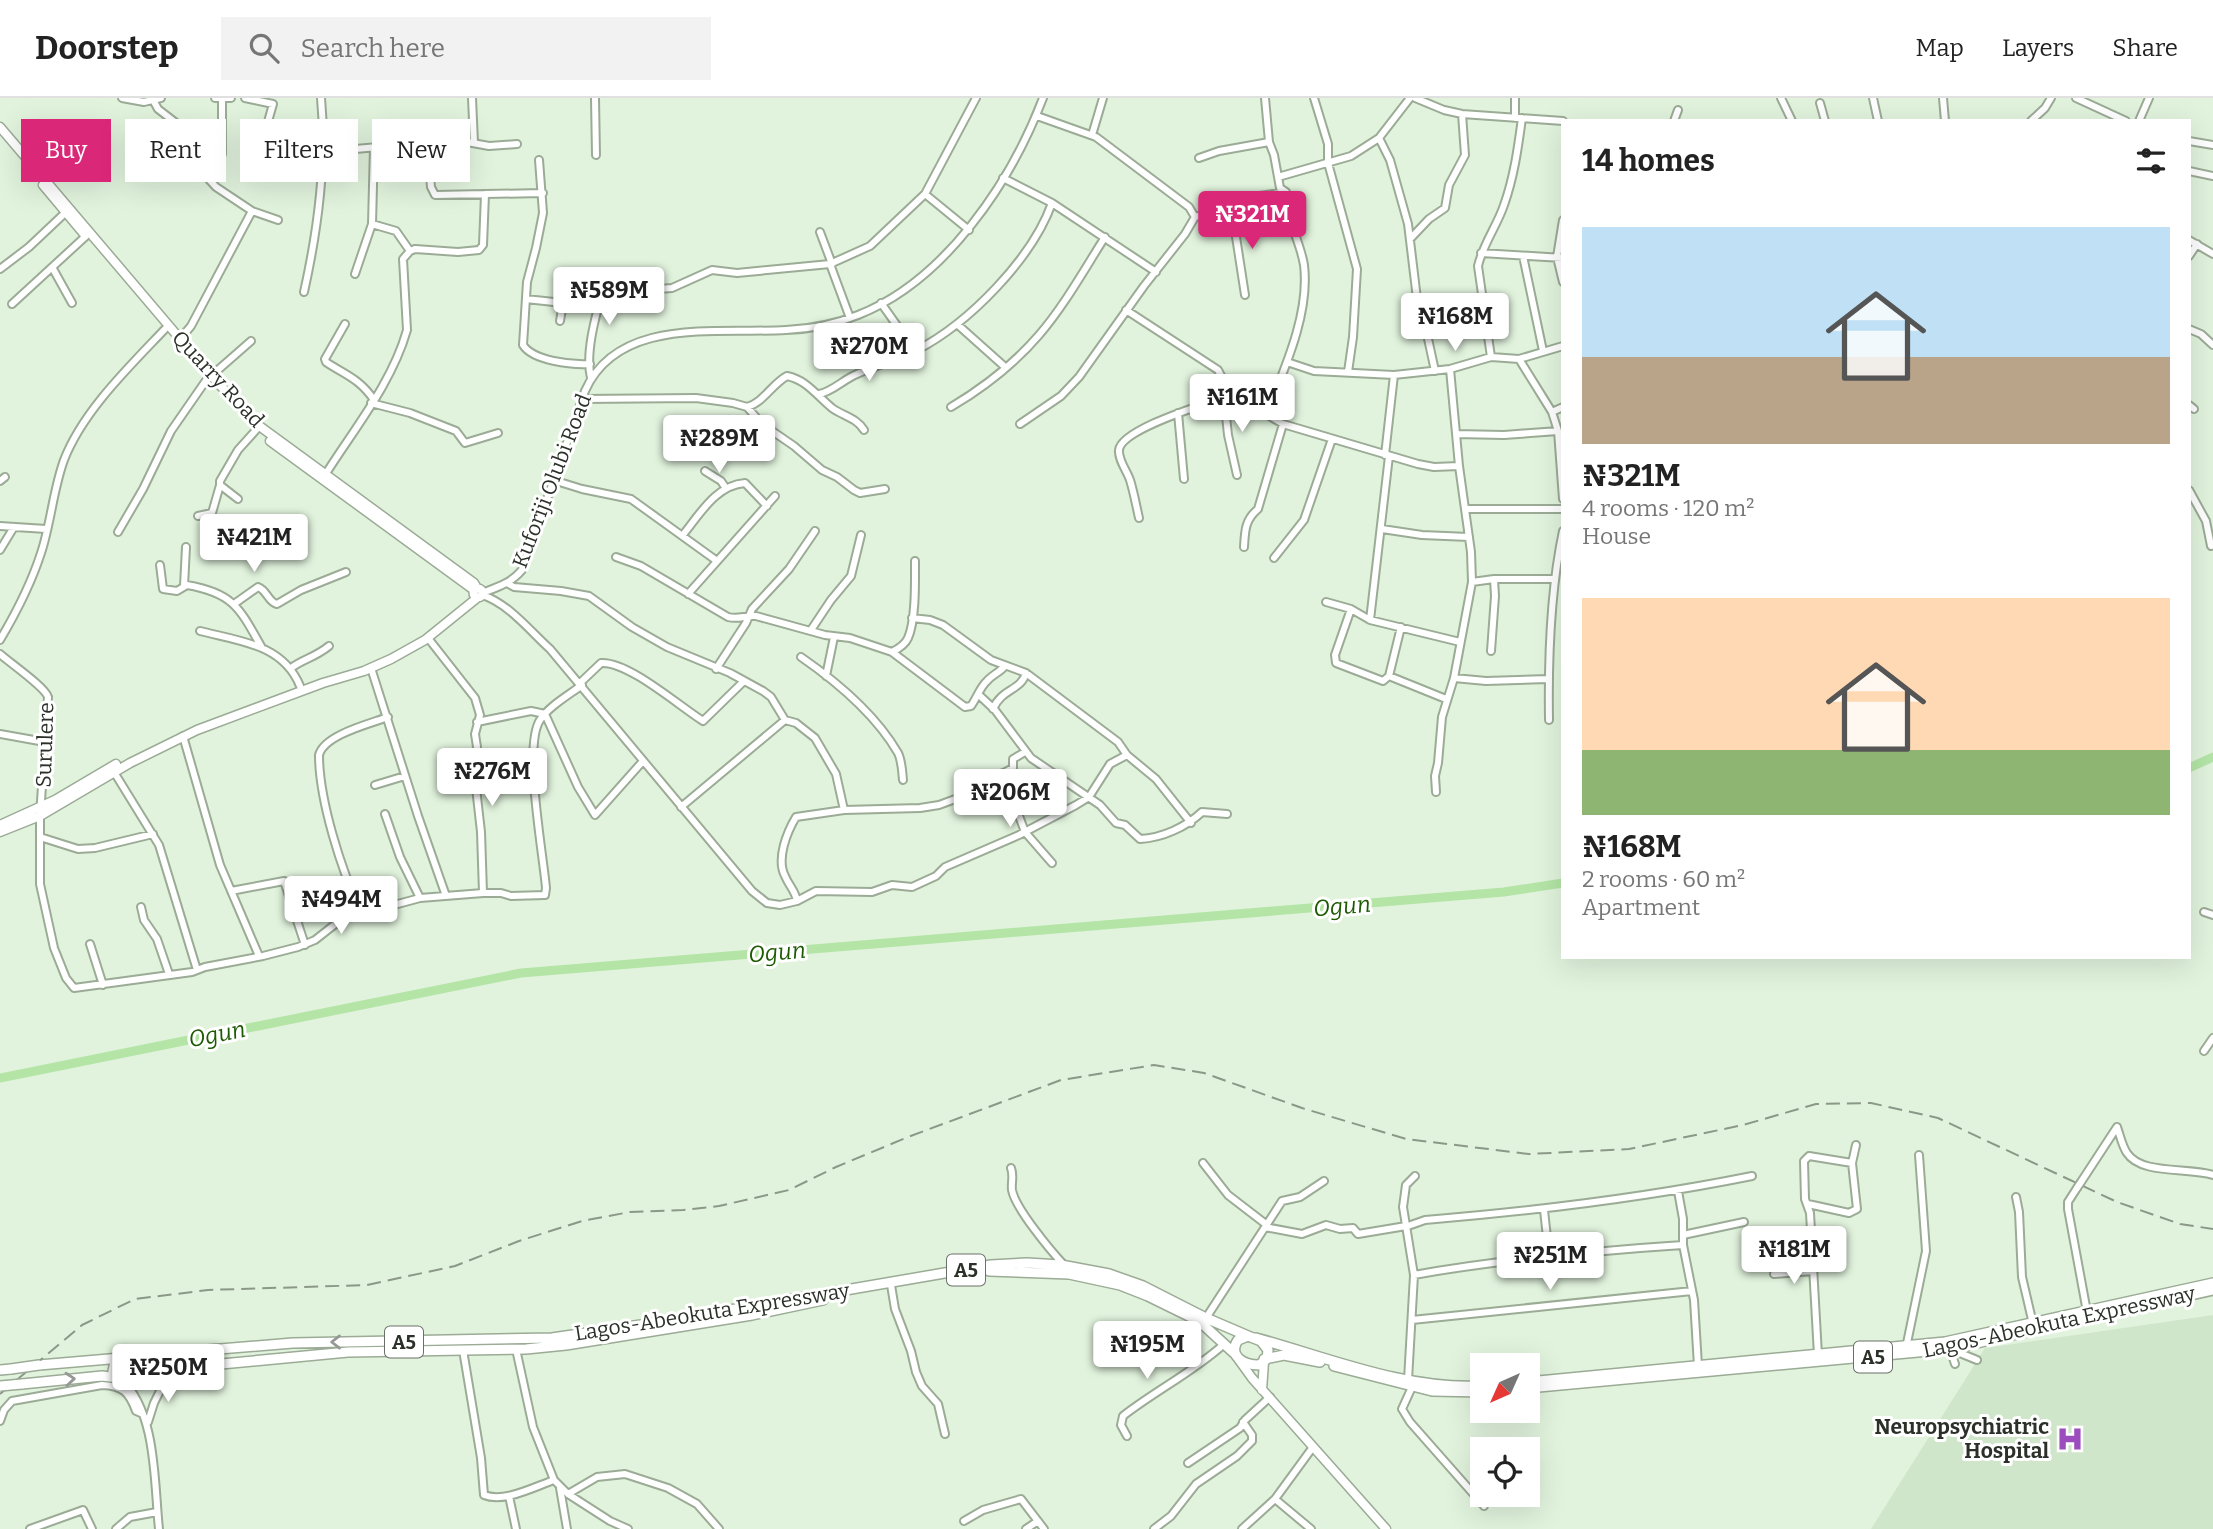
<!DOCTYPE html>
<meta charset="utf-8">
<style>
body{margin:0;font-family:Bitter,serif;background:#f2f2f2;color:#222;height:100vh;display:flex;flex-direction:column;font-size:26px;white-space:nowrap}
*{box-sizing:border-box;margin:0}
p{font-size:23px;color:#767676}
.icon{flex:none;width:38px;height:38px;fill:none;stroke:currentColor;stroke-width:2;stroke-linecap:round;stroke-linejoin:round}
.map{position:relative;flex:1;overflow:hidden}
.sheet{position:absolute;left:1561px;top:21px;width:630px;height:840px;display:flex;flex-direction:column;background:#fff;border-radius:0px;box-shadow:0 7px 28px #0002}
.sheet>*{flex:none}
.banner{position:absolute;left:21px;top:21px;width:665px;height:63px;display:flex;gap:14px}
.needle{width:46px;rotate:225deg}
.tools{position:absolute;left:1470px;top:1255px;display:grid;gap:14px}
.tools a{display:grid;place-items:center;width:70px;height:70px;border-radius:0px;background:#fff;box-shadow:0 7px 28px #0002;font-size:35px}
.price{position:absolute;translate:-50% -60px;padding:0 16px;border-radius:7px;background:#fff;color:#222;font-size:23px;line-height:46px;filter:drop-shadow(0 2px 4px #0008)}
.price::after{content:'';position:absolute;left:50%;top:42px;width:21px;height:16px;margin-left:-10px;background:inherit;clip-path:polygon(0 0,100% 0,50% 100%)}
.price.on{background:#db2777;color:#fff}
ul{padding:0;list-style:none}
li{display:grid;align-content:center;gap:14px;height:371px;padding:0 21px}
li span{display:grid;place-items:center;height:217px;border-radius:0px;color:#555}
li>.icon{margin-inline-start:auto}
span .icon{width:126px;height:126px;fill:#fffc;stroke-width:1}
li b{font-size:30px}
h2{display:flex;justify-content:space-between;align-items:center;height:84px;padding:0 21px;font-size:30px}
.pill{padding:0 24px;border-radius:0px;background:#fff;box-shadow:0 7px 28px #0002;font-size:24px;line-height:63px}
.pill.on{background:#db2777;color:#fff}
header{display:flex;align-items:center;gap:42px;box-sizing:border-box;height:98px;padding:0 35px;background:#fff;border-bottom:2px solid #e0e0e0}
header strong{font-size:33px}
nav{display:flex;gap:38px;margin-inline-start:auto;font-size:24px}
.search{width:490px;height:63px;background:#f2f2f2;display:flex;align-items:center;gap:18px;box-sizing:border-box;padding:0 24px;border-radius:0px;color:#767676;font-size:26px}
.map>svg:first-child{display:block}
.built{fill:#d0e6cb}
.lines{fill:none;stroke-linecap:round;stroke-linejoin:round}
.river{stroke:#b4e5a7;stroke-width:9}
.minor-casing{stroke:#9bab96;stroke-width:10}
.major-casing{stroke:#9bab96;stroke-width:11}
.highway-casing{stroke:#9bab96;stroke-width:12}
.minor{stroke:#fff;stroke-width:6}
.major{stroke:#fff;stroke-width:8}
.highway{stroke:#fff;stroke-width:9}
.rail{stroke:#8b9888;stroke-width:2;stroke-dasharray:14 7;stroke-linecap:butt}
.minor-bridge-casing{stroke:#9bab96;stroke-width:10;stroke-linecap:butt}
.highway-bridge-casing{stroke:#9bab96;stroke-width:12;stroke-linecap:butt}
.minor-bridge{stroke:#fff;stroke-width:6}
.highway-bridge{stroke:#fff;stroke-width:9}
.oneway{stroke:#959894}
.labels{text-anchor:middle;stroke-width:6;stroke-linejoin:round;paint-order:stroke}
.shield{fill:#fff;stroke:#6b6f69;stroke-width:2}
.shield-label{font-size:19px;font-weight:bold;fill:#2b3129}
.street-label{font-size:21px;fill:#2b3129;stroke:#fff}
.poi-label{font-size:21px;font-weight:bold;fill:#2b3129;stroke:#fff;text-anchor:end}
.water-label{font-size:23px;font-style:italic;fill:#1d5b03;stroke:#fff}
</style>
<header>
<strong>Doorstep</strong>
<div class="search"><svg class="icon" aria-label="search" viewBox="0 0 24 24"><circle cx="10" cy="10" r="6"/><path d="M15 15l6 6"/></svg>Search here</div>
<nav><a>Map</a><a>Layers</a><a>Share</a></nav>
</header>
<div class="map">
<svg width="2213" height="1431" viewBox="0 0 2213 1431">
<rect width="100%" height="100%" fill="#e1f3dd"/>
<!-- built -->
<path class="built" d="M2213,1217v214h-342l114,-181z"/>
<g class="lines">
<!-- river -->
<path class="river" d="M2189,670l24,-11
M0,980l521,-105 983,-81 59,-9"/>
<defs>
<path id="minor" d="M122,0l22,4 17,-4
M152,0l6,11 22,17 -5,15 21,20 7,12 13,14 36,24 26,9
M215,0h16
M245,0l28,6 -6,21
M472,0l2,45
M595,0l1,57
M1265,0l4,44 5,13 6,33 6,4c-1,26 14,48 18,73 6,49 -20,105 -38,150
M1314,0l14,46v19l29,106 -4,68 -5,35
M1415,0l29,12 18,4 101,7
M1781,0l11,23
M1873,0l5,23
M1943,0l2,23
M2076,0l50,23
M1820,5l5,18
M1515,20v-20
M1674,23l4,-11
M2031,23l14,-13 6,-10
M2139,23l10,-23
M1092,37l11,-37
M1379,40l11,22 18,64 10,83 9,27 8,37
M2189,43l24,4
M427,44l4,45 4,8 108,-2
M322,54l134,-12 33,6 28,-2
M210,55l12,1v-56
M1199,60l20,-7 50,-9
M539,62l4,53 -7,35 -9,34 -4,63c10,16 49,20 67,19
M2189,73l24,5
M1278,79l73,-21 28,-18 31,-40
M1003,80l49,25 104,69
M925,96l44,36
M1232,113l13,84
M1195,119l37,-10v4l21,-14 33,-5
M1563,122l-6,37 6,25
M372,126l24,7 14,20
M820,134l12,32
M1410,141l19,-20 16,-11 4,-23 16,-30 -3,-41
M2189,142l24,14
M1481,155l82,5
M1523,158l20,95
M2189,158l8,-12
M830,166l20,54
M52,169l20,36
M0,171l29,-22 36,-34
M355,176l17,-50 2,-77
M304,194c14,-63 23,-130 17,-194
M617,194l55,-4 40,-18 25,3 93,-9 40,-18 55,-52 51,-96
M526,201l37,4 -3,18
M881,205l34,48
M12,206l74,-68
M1126,212l92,60 12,23 53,31 135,40 16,3 25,-1
M345,226l-20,35 1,3c19,13 33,16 48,38
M958,227l47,42
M2189,231l12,5 12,11
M180,241l11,-13 61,-115
M1491,259l-13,-91c5,-22 19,-40 26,-61 10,-28 14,-57 18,-87
M1519,261l33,53 6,19 5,68
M1287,264l27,9 80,4 56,-6 41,-12 28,2 44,-13
M211,278l40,-35
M591,280c-7,-28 8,-73 15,-101
M819,296c13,-2 25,-15 38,-20 19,-9 41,-14 60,-24 52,-27 115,-91 135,-147
M1224,299l4,38 9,40
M582,301l114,-1 37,5 14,4 15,17 32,22 28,24 15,7 17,13 6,3 25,-4
M371,305l39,10 46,18 9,12 33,-10
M2189,307l5,4
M747,309c16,-4 25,-23 40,-31 20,4 30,20 45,32 11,8 25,10 32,22
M951,309c32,-19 64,-44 88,-72 25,-29 45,-65 66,-98
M1552,314l11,-5
M1178,315l6,66
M1020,326l41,-28 18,-19 65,-91 41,-52 10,-17 -6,-10 -93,-70 -59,-21
M1456,336l48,1 54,-4
M1385,357l9,-80
M705,373l16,10 4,6
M325,377c29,-46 67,-92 82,-145l-4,-71 7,-8 5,-2 43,3 21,-2 4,-5 2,-51
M553,382l29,9 49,10 86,62
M0,383l5,-4
M2189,392l17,31 5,25
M238,401l-18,-14v-4l18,-31 18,-20
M1466,411h97
M198,418l14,-3 8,-28
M1139,420c-3,-13 -5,-25 -9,-38 -3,-9 -12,-20 -11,-30 2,-21 87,-46 105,-53l6,-4
M0,428l46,3
M1382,431l40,6 47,2
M118,434l25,-43 28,-58 36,-52
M682,438c18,-22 34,-51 63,-53l22,23
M1244,449c1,-17 1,-27 14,-38l25,-85
M0,452l14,-23
M616,459l25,9 87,51c11,3 17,-2 28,-1l69,19 25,3 42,14 73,55 6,-1c6,-8 9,-19 16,-25 5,-6 13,-9 18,-15
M1274,460l30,-38 28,-81
M160,467l3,24 14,2 10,-6c47,8 53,24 75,63
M1472,484l22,-3h61
M507,485l7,4 47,4 28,5 43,31 35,20 63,26 33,18 8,6 14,23 11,3 19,15 21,36 8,36
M184,488l2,-39
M482,495c16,-6 29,-10 40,-23l63,-179c33,-75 134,-57 201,-61 24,-1 50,-6 72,-15 87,-34 153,-133 185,-217
M688,496l87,-98
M482,497c26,8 48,36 68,54l202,242 15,12 13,2 17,-4 19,-10 56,1 20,-7 20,2 24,-11 9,-9 74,-32 57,-30 13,-8 21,-33 17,-9
M1326,504l25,7 19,11 90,22
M234,506l24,-17c9,3 10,15 19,17l24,-14 45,-18
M1351,511l-16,46 1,8 47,18 6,-5 57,23
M912,520l18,2 13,5 48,35 35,13 92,69 9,13 29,24 35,44
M1370,522l19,-164
M811,532l20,-30 20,-24 10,-41
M200,533c39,10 83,13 100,55
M428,540l47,60 5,17 -5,19 2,13 -3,23 7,62 2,61
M0,542c16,-27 31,-56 41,-87 10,-30 12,-63 23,-93 19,-49 65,-93 101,-131
M1491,553l4,-55 -1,-17
M892,554c6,-3 13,-7 16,-14 8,-18 7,-57 7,-77
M0,556c10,9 45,33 48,43l-8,119v68l14,64 12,30 8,10 118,-16 13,-5 58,-11 35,-9 17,-7 28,-22 24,-10 27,-3 26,-7 63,-5h18l10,3 34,-1 1,-7c-3,-35 -23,-142 -6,-168 9,-14 29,-25 42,-35
M801,559c36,25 75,58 97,96 4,8 4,18 5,27
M291,570c14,-10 23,-10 38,-22
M371,570l47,148 28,80
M716,571l30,-46 6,-14 37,-40 26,-38
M826,578l8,-39
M1389,578l12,-49
M1454,580l32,3 62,-2
M580,585l21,-20c27,-2 78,43 102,58l41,-40
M979,597l16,15 36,48 69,47 16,18 9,2 15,14c22,-1 46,-12 62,-27l25,2
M993,611c9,-21 28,-18 33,-36
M1549,622c-1,-63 1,-128 14,-189
M477,624l54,-11 14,3 33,73 17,28 48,-54
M0,636l45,8
M183,638l37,129 39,91
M114,674l45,73 38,125
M1003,675l22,59 27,31
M375,687l30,-9
M1436,694l-1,-16 3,-13 4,-46 12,-39 18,-96 -1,-30 -12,-86 -9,-97
M681,709l104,-87
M385,716l15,43 20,41
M40,739l38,12 17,-1 58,-14
M231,793l53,-10 21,64
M797,803c-2,-11 -8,-15 -12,-25 -9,-17 2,-44 11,-59l48,-7 76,-2 19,-3 19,-7 55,-30v-9l12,-7
M141,809l3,13 13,19 12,35
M360,811c-19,-39 -41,-110 -41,-154 5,-20 50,-31 69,-38
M2204,814l9,3
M90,846l13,41
M2204,953l9,-13
M2117,1029c3,8 5,19 10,26 14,22 61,14 86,22
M1203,1065l25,32 39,30
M1011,1070c3,8 0,15 1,22 3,18 39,61 52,75
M2081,1084l36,-55
M2077,1090l-9,14v7l19,103
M1678,1093l5,28v26l11,55 4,66
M2016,1099l3,15 3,65 11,47
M1808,1106l41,9 8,-4 -5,-46 4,-18
M1544,1112l5,46
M1408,1128l17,-6c110,-9 218,-22 327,-44
M1265,1129l37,7 24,-9 14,4 13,-1 5,6 48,-8
M1683,1137l61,-13
M1774,1176l38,-3
M1414,1177c89,-16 179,-24 269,-30
M891,1187l4,24 16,42 5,21 6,14 16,18 7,30
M1206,1220l76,-117 18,-4 24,-16
M1412,1222l280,-29
M1906,1250l20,-97 -7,-96
M516,1251l17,78 21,53 14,14 42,27 18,8
M463,1252l18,108 3,37c20,8 50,-8 70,-15
M1818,1257l-8,-142 -5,-14 -1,-38 5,-5 43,7
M1955,1266l-5,-15 27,11
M121,1281c36,33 33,104 38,150
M1408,1282l6,-105 -11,-68 3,-22 9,-9
M1412,1289l-10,22 8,13 74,84
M0,1323l4,-11 8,-9 90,-16c21,1 27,7 34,26l7,3
M148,1324l6,-19 14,-28
M1127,1338l-6,-11 2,-9c32,-25 70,-44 100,-71
M1188,1365l52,-35 5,-8 25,-23
M560,1390l7,41
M568,1396l29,-17 28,-3 43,14 29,16 22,25
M509,1398l7,33
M1275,1401l36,30
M964,1423l19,-11 38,-11 23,30
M30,1431l53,-19 9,19
M116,1431l14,-12 27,-5
M1026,1431l12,-8
M1154,1431l17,-13 25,-32 41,-28 15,-15v-6l-9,-13
M1242,1431l33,-30 38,-52"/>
<path id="major" d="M0,29l215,253 43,45 216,158 3,5
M43,87l41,49
M270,343l204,149
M473.5 495a4.5 4.5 0 1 1 9 0a4.5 4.5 0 1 1-9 0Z
M0,727l55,-25 61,-36
M0,734l40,-16 90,-53 67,-33 126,-47 41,-12 27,-12 34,-19 52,-42
M1239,1262l13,18 134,151
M1262,1292l2,-28"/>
<path id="highway" d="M989,1173l80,3 51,11 28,11 51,25 35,32
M1248,1238l13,5 7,9 -1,9 -8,6c-15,0 -32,-9 -21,-25z
M1256,1240c73,20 149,52 226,48
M159,1256l134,-11 259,-5 96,-14 343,-59 36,-2 34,2 48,9 34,12 63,32 42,18
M166,1256l8,5 2,7c-8,17 -38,13 -55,13l-8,-8 2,-9 8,-4z
M1264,1261l20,-4 36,7
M39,1267l82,-7
M1334,1268l98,25 50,1
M0,1272l11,-1
M170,1276l30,-8 148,-14 178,-3 40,-4 186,-30 71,-15
M1528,1284l417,-40 268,-59
M22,1286l80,-8 16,2
M1528,1290l422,-39 263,-59"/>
</defs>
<!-- minor casing -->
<use href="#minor" class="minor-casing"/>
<!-- major casing -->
<use href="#major" class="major-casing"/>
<!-- highway casing -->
<use href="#highway" class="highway-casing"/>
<!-- minor -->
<use href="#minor" class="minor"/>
<!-- major -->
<use href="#major" class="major"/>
<!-- highway -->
<use href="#highway" class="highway"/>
<!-- rail -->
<path class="rail" d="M0,1296l82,-69 53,-26 73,-9 159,-5 88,-19 64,-25 63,-20 48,-9 53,-2 36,-4 70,-16 47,-23 72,-30 153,-57 93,-15 50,8 98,35 104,31 123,15 100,-5 114,-24 73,-21 55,-1 67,15 179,84 63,22 33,5"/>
<defs>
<path id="minor-bridge" d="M2077,1090l4,-6"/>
<path id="highway-bridge" d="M11,1271l28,-4
M0,1288l22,-2"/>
</defs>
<!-- minor-bridge casing -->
<use href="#minor-bridge" class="minor-bridge-casing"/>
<!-- highway-bridge casing -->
<use href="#highway-bridge" class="highway-bridge-casing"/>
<!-- minor-bridge -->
<use href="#minor-bridge" class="minor-bridge"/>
<!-- highway-bridge -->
<use href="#highway-bridge" class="highway-bridge"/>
</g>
<!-- one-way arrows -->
<defs><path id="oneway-chevron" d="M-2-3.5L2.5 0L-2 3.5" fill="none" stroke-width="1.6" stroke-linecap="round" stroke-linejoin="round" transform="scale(1.75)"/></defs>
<g class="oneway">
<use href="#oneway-chevron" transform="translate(336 1244) rotate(-180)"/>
<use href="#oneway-chevron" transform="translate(70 1281) rotate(-5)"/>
</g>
<!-- icons -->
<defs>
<symbol id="hospital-bare" viewBox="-9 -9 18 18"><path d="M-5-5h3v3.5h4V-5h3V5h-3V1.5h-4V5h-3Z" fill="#9b4cbd" stroke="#fff" stroke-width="2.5" paint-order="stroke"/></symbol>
</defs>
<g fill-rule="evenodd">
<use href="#hospital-bare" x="2051" y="1322" width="38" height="38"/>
</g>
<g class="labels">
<!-- shield labels -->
<g class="shield">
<rect x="947" y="1156.5" width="38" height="31" rx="5"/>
<rect x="385" y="1228.5" width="38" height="31" rx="5"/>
<rect x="1854" y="1243.5" width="38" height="31" rx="5"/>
</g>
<g class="shield-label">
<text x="966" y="1179">A5</text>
<text x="404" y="1251">A5</text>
<text x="1873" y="1266">A5</text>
</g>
<!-- street labels -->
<g class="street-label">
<text transform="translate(218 281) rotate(47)" y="7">Quarry Road</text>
<text transform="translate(552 383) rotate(-69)" y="7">Kuforiji Olubi Road</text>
<text transform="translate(45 647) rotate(-88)" y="7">Surulere</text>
<text transform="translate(712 1214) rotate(-9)" y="7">Lagos-Abeokuta Expressway</text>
<text transform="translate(2059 1224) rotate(-12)" y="7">Lagos-Abeokuta Expressway</text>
</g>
<!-- poi labels -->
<g class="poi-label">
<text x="2049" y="1336">Neuropsychiatric<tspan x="2049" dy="24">Hospital</tspan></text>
</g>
<!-- water labels -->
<g class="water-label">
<text transform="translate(1342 808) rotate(-5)" y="8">Ogun</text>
<text transform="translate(777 854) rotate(-5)" y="8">Ogun</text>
<text transform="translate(217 936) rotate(-11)" y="8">Ogun</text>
</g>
</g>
</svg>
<div class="tools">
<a><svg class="needle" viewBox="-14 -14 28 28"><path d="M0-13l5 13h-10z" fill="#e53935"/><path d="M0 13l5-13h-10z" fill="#767676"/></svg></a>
<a><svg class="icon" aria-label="locate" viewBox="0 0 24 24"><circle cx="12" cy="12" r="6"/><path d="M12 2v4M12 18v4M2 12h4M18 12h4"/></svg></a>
</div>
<b class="price on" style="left:1252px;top:153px">₦321M</b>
<b class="price" style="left:609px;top:229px">₦589M</b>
<b class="price" style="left:1455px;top:255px">₦168M</b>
<b class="price" style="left:869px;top:285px">₦270M</b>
<b class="price" style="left:1242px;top:336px">₦161M</b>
<b class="price" style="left:719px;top:377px">₦289M</b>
<b class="price" style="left:254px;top:476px">₦421M</b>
<b class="price" style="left:492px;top:710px">₦276M</b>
<b class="price" style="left:1010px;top:731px">₦206M</b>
<b class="price" style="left:341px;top:838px">₦494M</b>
<b class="price" style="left:1794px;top:1188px">₦181M</b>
<b class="price" style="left:1550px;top:1194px">₦251M</b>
<b class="price" style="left:1147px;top:1283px">₦195M</b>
<b class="price" style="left:168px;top:1306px">₦250M</b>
<div class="banner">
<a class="pill on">Buy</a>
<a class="pill">Rent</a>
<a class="pill">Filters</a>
<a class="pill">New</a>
</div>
<section class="sheet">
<h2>14 homes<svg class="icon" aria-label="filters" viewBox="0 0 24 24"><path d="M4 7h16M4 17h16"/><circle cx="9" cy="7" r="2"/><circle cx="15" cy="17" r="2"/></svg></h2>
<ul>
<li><span style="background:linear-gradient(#bfe0f5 60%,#b9a48a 0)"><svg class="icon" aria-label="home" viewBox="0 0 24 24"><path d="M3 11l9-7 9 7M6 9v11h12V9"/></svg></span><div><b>₦321M</b><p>4 rooms · 120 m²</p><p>House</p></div></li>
<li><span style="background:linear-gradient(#ffd9b3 70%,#8fb573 0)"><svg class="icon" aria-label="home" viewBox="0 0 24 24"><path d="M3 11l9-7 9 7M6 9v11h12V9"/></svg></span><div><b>₦168M</b><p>2 rooms · 60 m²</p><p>Apartment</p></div></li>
</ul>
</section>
</div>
